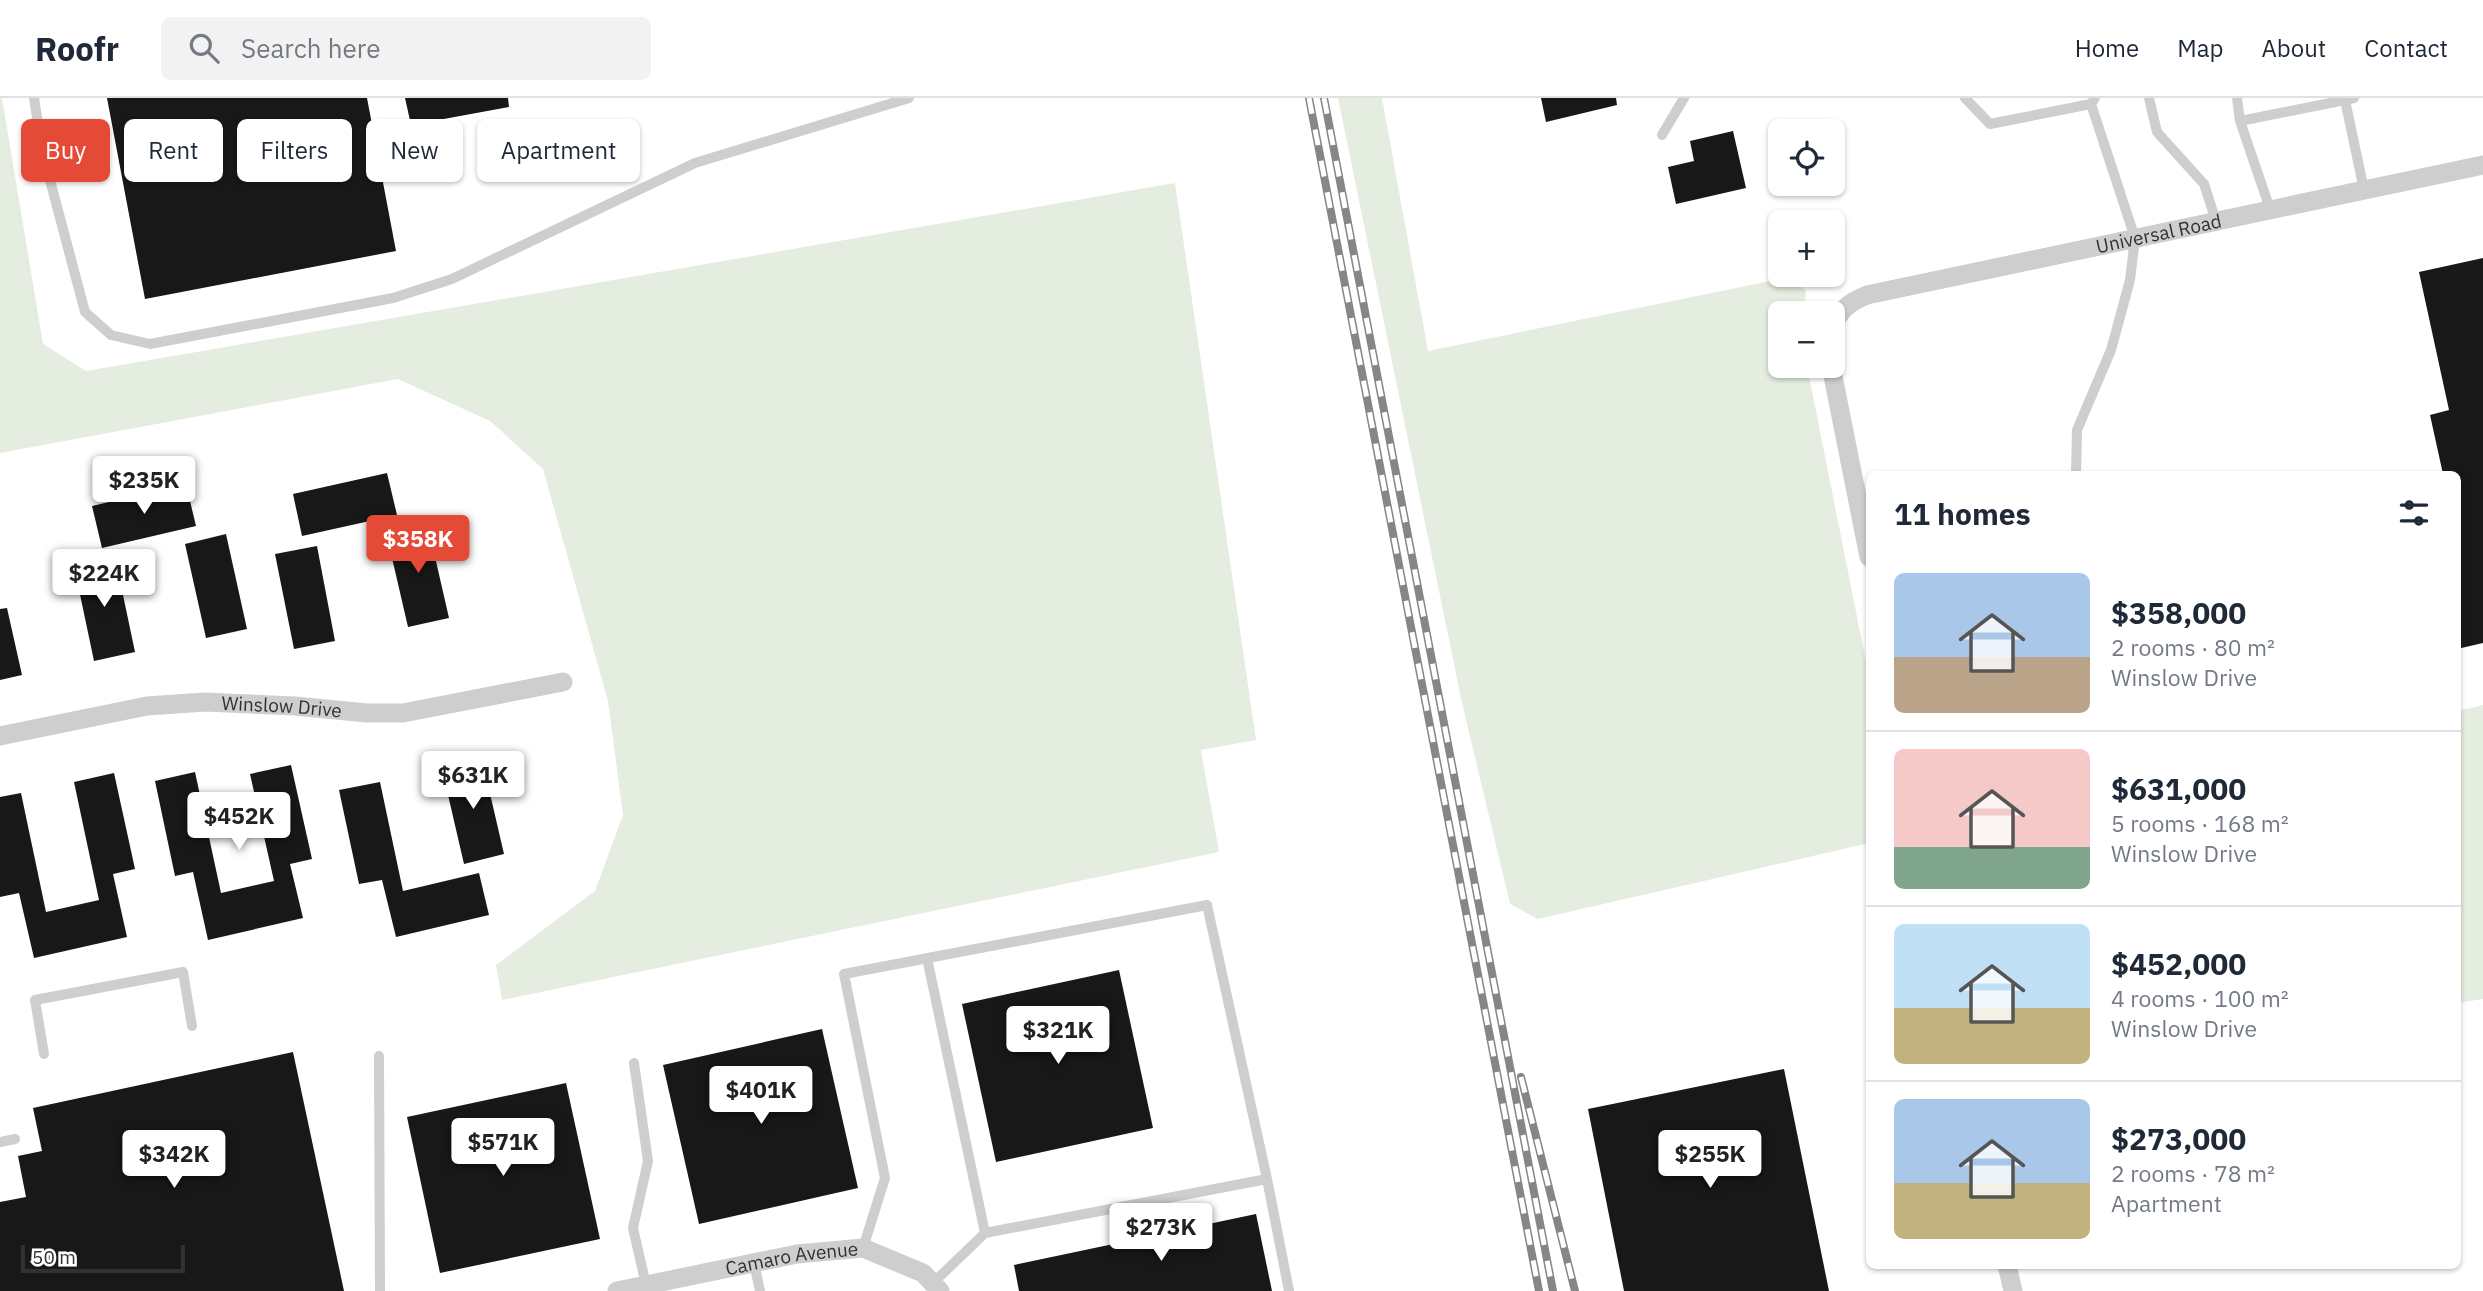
<!DOCTYPE html>
<meta charset="utf-8">
<style>
body{margin:0;font-family:"IBM Plex Sans",sans-serif;background:#f2f2f3;color:#1f2937;height:100vh;display:flex;flex-direction:column;font-size:26px;white-space:nowrap}
*{box-sizing:border-box;margin:0}
p{font-size:23px;color:#747a83}
.icon{flex:none;width:38px;height:38px;fill:none;stroke:currentColor;stroke-width:2;stroke-linecap:round;stroke-linejoin:round}
.map{position:relative;flex:1;overflow:hidden}
.details{position:absolute;left:1866px;top:373px;width:595px;height:798px;display:flex;flex-direction:column;background:#fff;border-radius:10px;box-shadow:0 2px 5px #0004}
.details>*{flex:none}
.banner{position:absolute;left:21px;top:21px;width:665px;height:63px;display:flex;gap:14px}
.controls{position:absolute;left:1768px;top:21px;display:grid;gap:14px}
.controls a{display:grid;place-items:center;width:77px;height:77px;border-radius:10px;background:#fff;box-shadow:0 2px 5px #0004;font-size:35px}
.scale{position:absolute;left:21px;bottom:18px;width:164px;box-sizing:border-box;padding-left:7px;border:4px solid #313131;border-top:0;font-size:19px;line-height:24px;white-space:nowrap;color:#313131;-webkit-text-stroke:5px #fff;paint-order:stroke}
.price{position:absolute;translate:-50% -60px;padding:0 16px;border-radius:7px;background:#fff;color:#222;font-size:23px;line-height:46px;filter:drop-shadow(0 2px 4px #0008)}
.price::after{content:'';position:absolute;left:50%;top:42px;width:21px;height:16px;margin-left:-10px;background:inherit;clip-path:polygon(0 0,100% 0,50% 100%)}
.price.on{background:#e54a36;color:#fff}
ul{padding:0;list-style:none}
li{display:flex;align-items:center;gap:21px;height:175px;padding:0 28px}
li+li{border-top:2px solid #e0e1e3}
li span{display:grid;place-items:center;flex:none;width:196px;height:140px;border-radius:10px;color:#555}
li>.icon{margin-inline-start:auto}
span .icon{width:84px;height:84px;fill:#fffc;stroke-width:1}
li b{font-size:30px}
h2{display:flex;justify-content:space-between;align-items:center;height:84px;padding:0 28px;font-size:30px}
.chip{padding:0 24px;border-radius:10px;background:#fff;box-shadow:0 2px 5px #0004;font-size:24px;line-height:63px}
.chip.on{background:#e54a36;color:#fff}
header{display:flex;align-items:center;gap:42px;box-sizing:border-box;height:98px;padding:0 35px;background:#fff;border-bottom:2px solid #e0e1e3}
header strong{font-size:33px}
nav{display:flex;gap:38px;margin-inline-start:auto;font-size:24px}
.search{width:490px;height:63px;background:#f2f2f3;display:flex;align-items:center;gap:18px;box-sizing:border-box;padding:0 24px;border-radius:10px;color:#747a83;font-size:26px}
.map>svg:first-child{display:block}
.green{fill:#e4eddf}
.building{fill:#181818}
.lines{fill:none;stroke-linecap:round;stroke-linejoin:round}
.service{stroke:#cecece;stroke-width:10}
.minor{stroke:#cecece;stroke-width:19}
.rail-casing{stroke:#868686;stroke-width:8}
.rail{stroke:#fff;stroke-width:5;stroke-dasharray:16;stroke-linecap:butt}
.labels{text-anchor:middle;stroke-width:7;stroke-linejoin:round;paint-order:stroke}
.street-label{font-size:19px;fill:#313131;stroke:#fff}
</style>
<header>
<strong>Roofr</strong>
<div class="search"><svg class="icon" aria-label="search" viewBox="0 0 24 24"><circle cx="10" cy="10" r="6"/><path d="M15 15l6 6"/></svg>Search here</div>
<nav><a>Home</a><a>Map</a><a>About</a><a>Contact</a></nav>
</header>
<div class="map">
<svg width="2483" height="1193" viewBox="0 0 2483 1193">
<rect width="100%" height="100%" fill="#fff"/>
<!-- green -->
<path class="green" d="M0,0h2l41,246 43,27 1089,-188 81,557 -55,10 18,102 -717,148 -6,-35 99,-74 28,-76 -15,-114 -65,-232 -53,-48 -92,-42 -398,74z
M1338,0h44l46,253 357,-73 21,12 -2,23h-24v53h27l62,311v166l-331,76 -28,-15 -48,-201z
M2483,607v294l-26,4v-292z"/>
<!-- building -->
<path class="building" d="M107,0h260l29,153 -251,48z
M405,0h103l1,9 -98,18z
M1541,0h75l1,7 -71,17z
M1733,33l13,57 -70,16 -8,-37 26,-6 -4,-20z
M2483,160v385l-26,6v-175h-14l-13,-59 19,-5 -30,-138z
M387,375l10,42 -95,21 -9,-42z
M186,386l10,42 -94,22 -10,-42z
M427,424l22,96 -41,9 -22,-95z
M226,436l21,95 -41,9 -21,-94z
M317,448l18,95 -41,8 -19,-95z
M115,459l20,95 -41,9 -20,-95z
M7,510l15,67 -22,5v-71z
M482,661l22,95 -40,10 -22,-95z
M291,667l21,94 -22,5 13,54 -95,22 -15,-68 -18,4 -20,-95 40,-9 26,121 53,-12 -24,-107z
M114,675l21,96 -22,5 14,63 -93,21 -15,-65 -19,4v-100l21,-4 25,119 53,-12 -25,-118z
M380,684l23,109 76,-18 10,42 -93,22 -14,-57 -23,4 -20,-94z
M1119,872l34,158 -157,34 -34,-158z
M822,931l36,159 -159,36 -36,-159z
M293,954l51,239h-344v-89l26,-5 -8,-41 24,-5 -9,-43z
M1784,971l45,222h-205l-36,-182z
M566,985l34,156 -160,34 -33,-156z
M1256,1116l16,77h-253l-5,-26z"/>
<g class="lines">
<!-- service -->
<path class="service" d="M34,0l8,52 43,162 26,23 39,9 243,-46 59,-19 243,-116 214,-65
M1965,0l25,26 101,-20 4,-6
M2149,0l8,34 47,52 12,37
M2237,0l3,23 30,88
M2354,0l-9,2 19,90
M2240,23l105,-21
M1662,37l22,-37
M2076,376l1,-44 34,-80 19,-70 5,-42 -44,-134
M927,860l58,275
M44,956l-9,-54 148,-28 9,54
M379,958l1,235
M634,965l14,98 -15,67 13,57
M0,1044l15,-3
M1267,1081l22,112
M863,1150l22,-70 -41,-204 363,-69 60,274 -282,54 -52,50
M754,1165l6,28"/>
<!-- minor -->
<g class="minor">
<path id="s1" d="M1832,228c9,-17 18,-24 35,-31l616,-130"/>
<path d="M1831,268l38,191"/>
<path id="s2" d="M0,638l147,-30 58,-4 90,4 72,7h36l160,-31"/>
<path d="M2007,1167l6,26"/>
<path id="s3" d="M617,1193l180,-37 66,-6 60,25 17,18"/>
</g>
<defs>
<path id="rail" d="M1309,0l230,1193
M1324,0l229,1193
M1521,979l54,214"/>
</defs>
<!-- rail casing -->
<use href="#rail" class="rail-casing"/>
<!-- rail -->
<use href="#rail" class="rail"/>
</g>
<g class="labels">
<!-- street labels -->
<g class="street-label">
<text dy="7" stroke="none"><textPath href="#s1" startOffset="346">Universal Road</textPath></text>
<text dy="7" stroke="none"><textPath href="#s2" startOffset="285">Winslow Drive</textPath></text>
<text dy="7" stroke="none"><textPath href="#s3" startOffset="178">Camaro Avenue</textPath></text>
</g>
</g>
</svg>
<div class="controls">
<a><svg class="icon" aria-label="locate" viewBox="0 0 24 24"><circle cx="12" cy="12" r="6"/><path d="M12 2v4M12 18v4M2 12h4M18 12h4"/></svg></a>
<a>+</a>
<a>−</a>
</div>
<div class="scale">50 m</div>
<b class="price" style="left:144px;top:418px">$235K</b>
<b class="price on" style="left:418px;top:477px">$358K</b>
<b class="price" style="left:104px;top:511px">$224K</b>
<b class="price" style="left:473px;top:713px">$631K</b>
<b class="price" style="left:239px;top:754px">$452K</b>
<b class="price" style="left:1058px;top:968px">$321K</b>
<b class="price" style="left:761px;top:1028px">$401K</b>
<b class="price" style="left:503px;top:1080px">$571K</b>
<b class="price" style="left:174px;top:1092px">$342K</b>
<b class="price" style="left:1710px;top:1092px">$255K</b>
<b class="price" style="left:1161px;top:1165px">$273K</b>
<div class="banner">
<a class="chip on">Buy</a>
<a class="chip">Rent</a>
<a class="chip">Filters</a>
<a class="chip">New</a>
<a class="chip">Apartment</a>
</div>
<section class="details">
<h2>11 homes<svg class="icon" aria-label="filters" viewBox="0 0 24 24"><path d="M4 7h16M4 17h16"/><circle cx="9" cy="7" r="2"/><circle cx="15" cy="17" r="2"/></svg></h2>
<ul>
<li><span style="background:linear-gradient(#a9c7e8 60%,#b9a48a 0)"><svg class="icon" aria-label="home" viewBox="0 0 24 24"><path d="M3 11l9-7 9 7M6 9v11h12V9"/></svg></span><div><b>$358,000</b><p>2 rooms · 80 m²</p><p>Winslow Drive</p></div></li>
<li><span style="background:linear-gradient(#f6c9c9 70%,#7fa58c 0)"><svg class="icon" aria-label="home" viewBox="0 0 24 24"><path d="M3 11l9-7 9 7M6 9v11h12V9"/></svg></span><div><b>$631,000</b><p>5 rooms · 168 m²</p><p>Winslow Drive</p></div></li>
<li><span style="background:linear-gradient(#bfe0f5 60%,#c2b280 0)"><svg class="icon" aria-label="home" viewBox="0 0 24 24"><path d="M3 11l9-7 9 7M6 9v11h12V9"/></svg></span><div><b>$452,000</b><p>4 rooms · 100 m²</p><p>Winslow Drive</p></div></li>
<li><span style="background:linear-gradient(#a9c7e8 60%,#c2b280 0)"><svg class="icon" aria-label="home" viewBox="0 0 24 24"><path d="M3 11l9-7 9 7M6 9v11h12V9"/></svg></span><div><b>$273,000</b><p>2 rooms · 78 m²</p><p>Apartment</p></div></li>
</ul>
</section>
</div>
